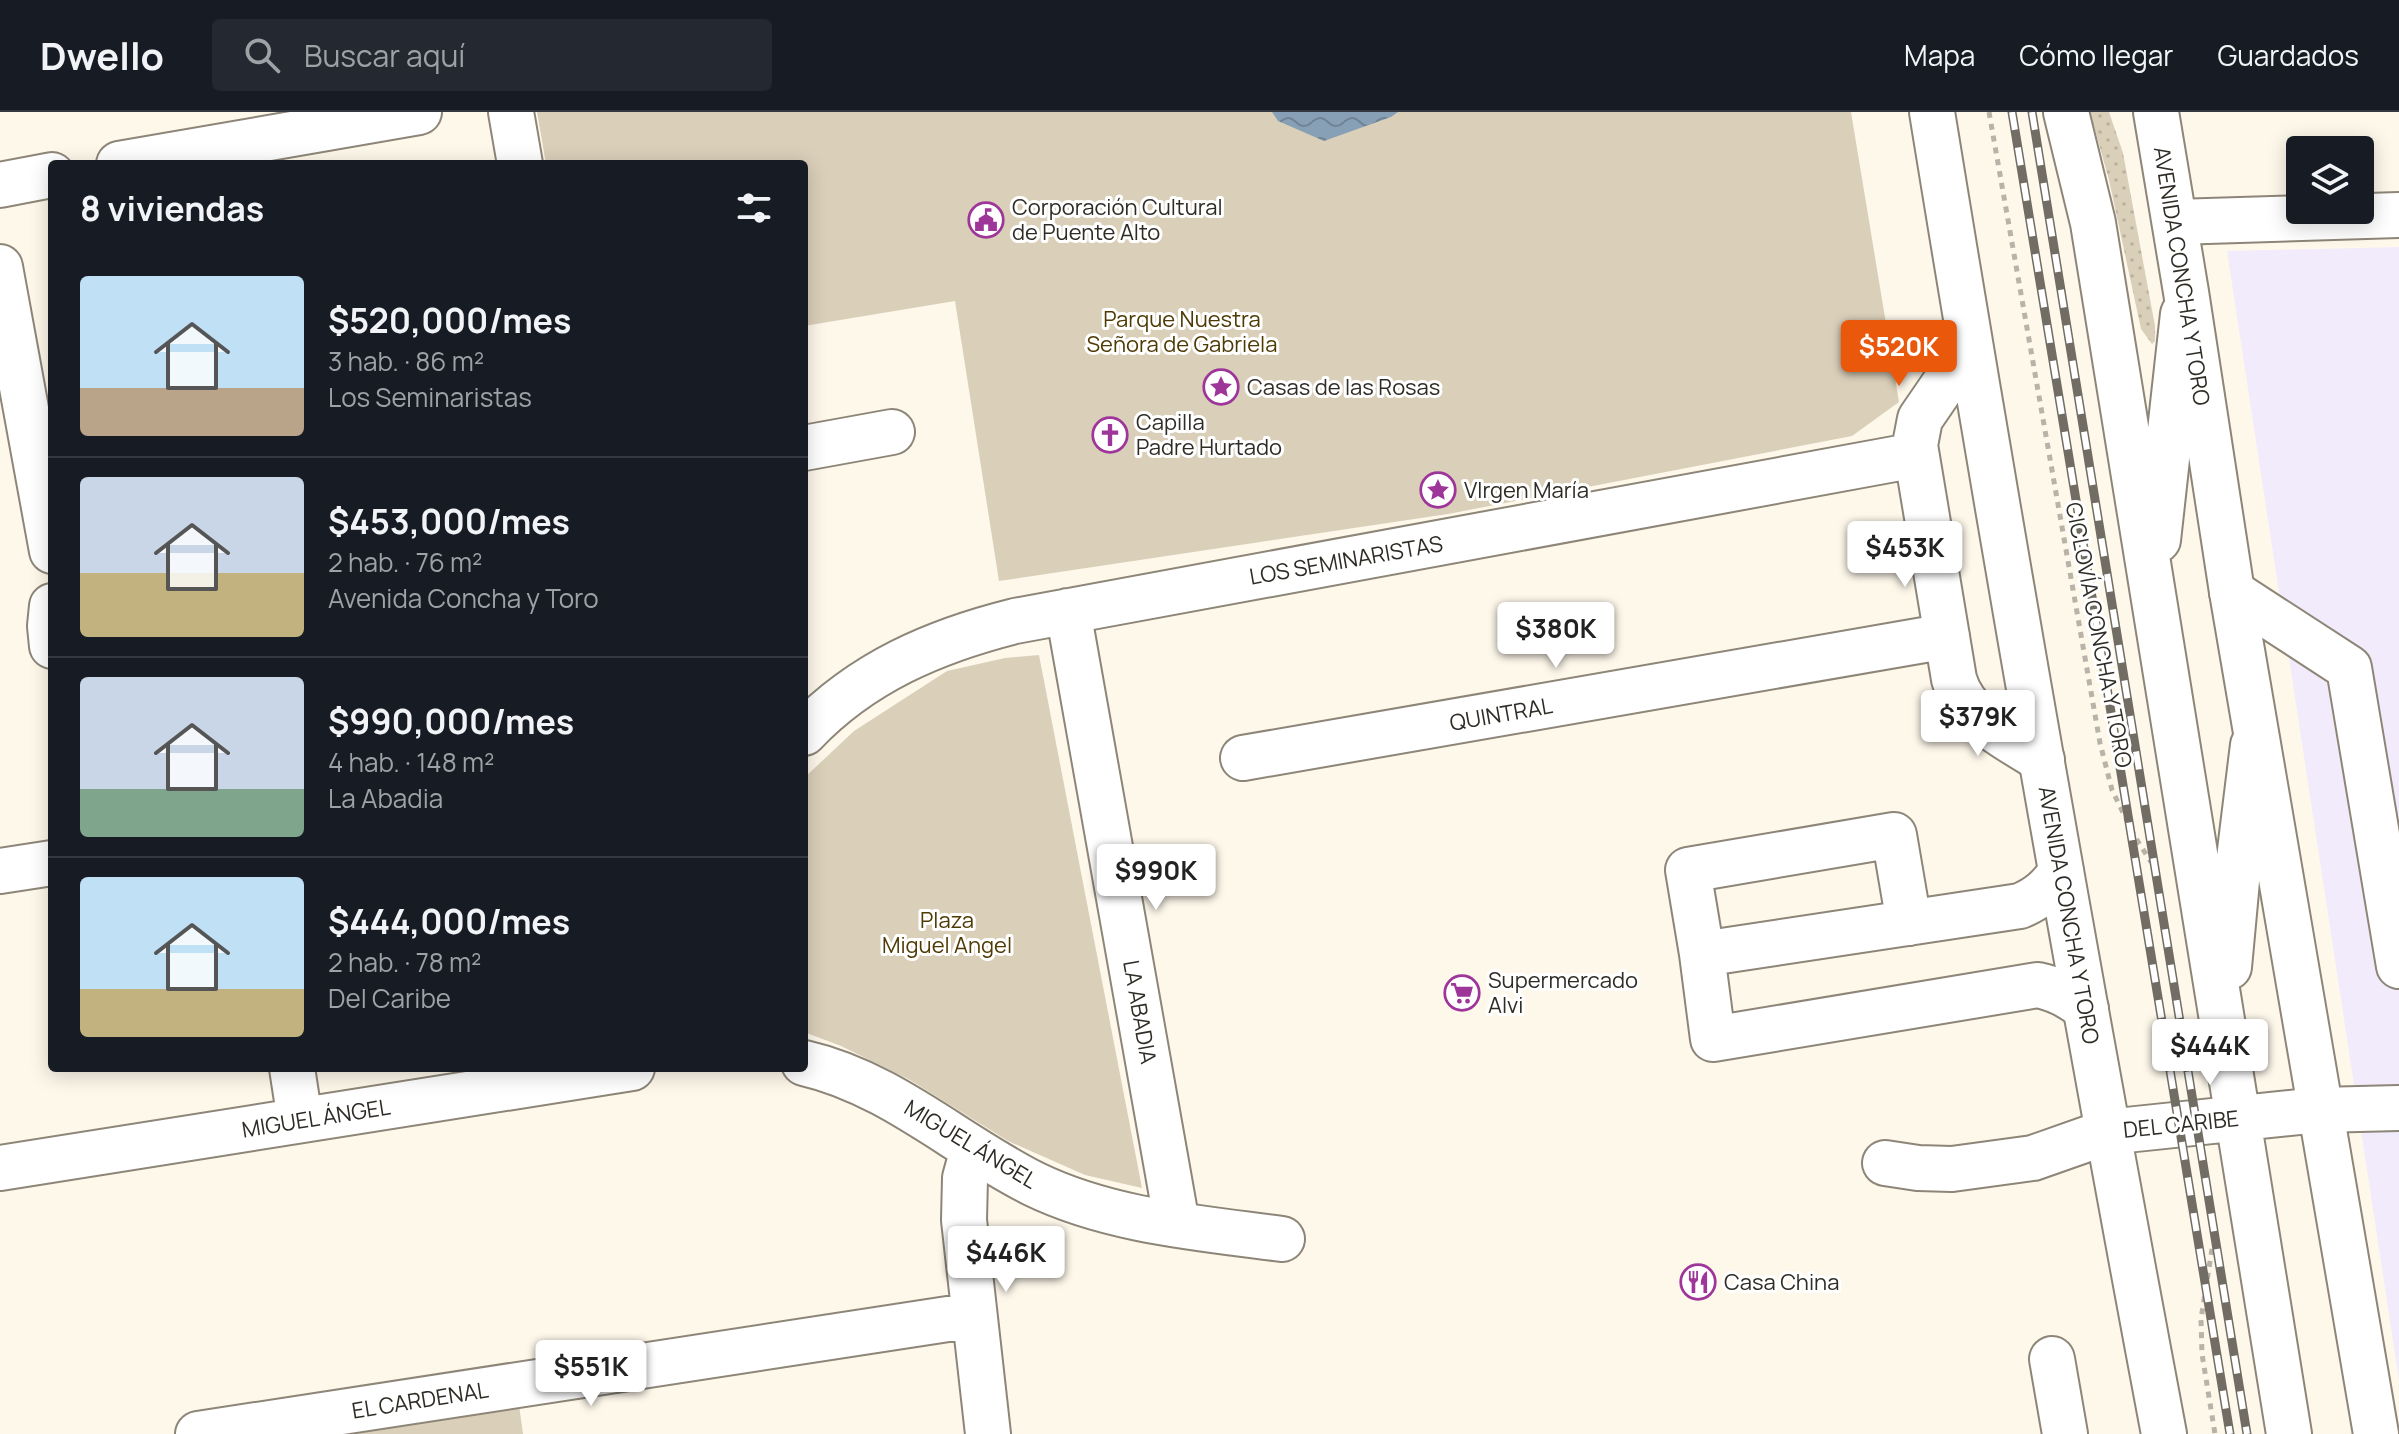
<!DOCTYPE html>
<html lang="es">
<meta charset="utf-8">
<style>
body{margin:0;font-family:Manrope,sans-serif;background:#242831;color:#f1f3f6;height:100vh;display:flex;flex-direction:column;font-size:30px;white-space:nowrap}
*{box-sizing:border-box;margin:0}
p{font-size:26px;color:#9ea1a6}
.icon{flex:none;width:44px;height:44px;fill:none;stroke:currentColor;stroke-width:2;stroke-linecap:round;stroke-linejoin:round}
.map{position:relative;flex:1;overflow:hidden}
.details{position:absolute;left:48px;top:48px;width:760px;height:912px;display:flex;flex-direction:column;background:#171b24;border-radius:8px;box-shadow:0 4px 20px #0003}
.details>*{flex:none}
.buttons{position:absolute;left:2286px;top:24px;display:grid;gap:16px}
.buttons a{display:grid;place-items:center;width:88px;height:88px;border-radius:8px;background:#171b24;box-shadow:0 4px 20px #0003;font-size:40px}
.price{position:absolute;translate:-50% -68px;padding:0 18px;border-radius:8px;background:#fff;color:#222;font-size:26px;line-height:52px;filter:drop-shadow(0 2px 4px #0008)}
.price::after{content:'';position:absolute;left:50%;top:48px;width:24px;height:18px;margin-left:-12px;background:inherit;clip-path:polygon(0 0,100% 0,50% 100%)}
.price.selected{background:#ea580c;color:#fff}
ul{padding:0;list-style:none}
li{display:flex;align-items:center;gap:24px;height:200px;padding:0 32px}
li+li{border-top:2px solid #363941}
li span{display:grid;place-items:center;flex:none;width:224px;height:160px;border-radius:8px;color:#555}
li>.icon{margin-inline-start:auto}
span .icon{width:96px;height:96px;fill:#fffc;stroke-width:1}
li b{font-size:34px}
h2{display:flex;justify-content:space-between;align-items:center;height:96px;padding:0 32px;font-size:34px}
header{display:flex;align-items:center;gap:48px;box-sizing:border-box;height:112px;padding:0 40px;background:#171b24;border-bottom:2px solid #363941}
header strong{font-size:38px}
nav{display:flex;gap:44px;margin-inline-start:auto;font-size:28px}
.search{width:560px;height:72px;background:#242831;display:flex;align-items:center;gap:20px;box-sizing:border-box;padding:0 28px;border-radius:8px;color:#9ea1a6;font-size:30px}
.map>svg:first-child{display:block}
.commercial{fill:#f1ebfc}
.grass{fill:url(#grass-dots)}
.park{fill:#dacfb9}
.water{fill:url(#water-waves)}
.lines{fill:none;stroke-linecap:round;stroke-linejoin:round}
.minor-casing{stroke:#8d8678;stroke-width:48}
.major-casing{stroke:#8d8678;stroke-width:48}
.path{stroke:#b8b3a8;stroke-width:5;stroke-dasharray:6 6;stroke-linecap:butt}
.minor{stroke:#fff;stroke-width:44}
.major{stroke:#fff;stroke-width:44}
.rail-casing{stroke:#716d65;stroke-width:9}
.rail{stroke:#fff;stroke-width:6;stroke-dasharray:18;stroke-linecap:butt}
.labels{text-anchor:middle;stroke-width:6;stroke-linejoin:round;paint-order:stroke}
.poi-label{font-size:22px;fill:#2f2c26;stroke:#fff;text-anchor:start}
.street-label{font-size:22px;fill:#2f2c26;stroke:#fff}
.park-label{font-size:22px;fill:#4f3a04;stroke:#fff}
</style>
<header>
<strong>Dwello</strong>
<div class="search"><svg class="icon" aria-label="search" viewBox="0 0 24 24"><circle cx="10" cy="10" r="6"/><path d="M15 15l6 6"/></svg>Buscar aquí</div>
<nav><a>Mapa</a><a>Cómo llegar</a><a>Guardados</a></nav>
</header>
<div class="map">
<svg width="2399" height="1322" viewBox="0 0 2399 1322">
<defs>
<pattern id="grass-dots" width="8" height="8" patternUnits="userSpaceOnUse" patternTransform="scale(2)"><rect width="8" height="8" fill="#dacfb9"/><path d="M2 2h.1M6 6h.1" fill="none" stroke="#bbb29f" stroke-width="1.8" stroke-linecap="round"/></pattern>
<pattern id="water-waves" width="16" height="10" patternUnits="userSpaceOnUse" patternTransform="scale(2)"><rect width="16" height="10" fill="#88a0b6"/><path d="M0 5q4-4 8 0t8 0" fill="none" stroke="#708394"/></pattern>
</defs>
<rect width="100%" height="100%" fill="#fef8eb"/>
<!-- commercial -->
<path class="commercial" d="M2399,135v1133l-172,-1129z"/>
<!-- grass -->
<path class="grass" d="M2090,0h19l14,41 32,173v15l-3,3 -11,-15 -32,-149z"/>
<!-- park -->
<path class="park" d="M537,0h1314l48,290 -47,34 -404,78 -449,67 -44,-280 -151,25v-162h-258z
M1039,543l103,533 -57,-13 -77,-34 -98,-61 -69,-34 -37,-14v-254l50,-47 93,-60 58,-13z
M519,1293l4,29h-191z"/>
<!-- water -->
<path class="water" d="M1272,0h126l-7,5 -67,24 -46,-20z"/>
<g class="lines">
<defs>
<path id="minor" d="M511,0l9,52
M2066,0l27,111 196,1211
M119,52l300,-52
M0,73l52,-10
M2175,110l224,-7
M0,155l52,284
M1970,234l-50,73 -5,26 39,234c11,40 56,60 88,81
M804,336l88,-16
M2158,428l25,-226
M2232,480l117,76 50,298
M52,494l-2,20 2,20
M1068,499l109,613
M804,621c58,-61 131,-92 211,-112l901,-166
M1243,646l704,-122
M0,759l52,-8
M2061,760c-11,16 -22,26 -41,34l-318,48 11,85 325,-54c19,4 33,11 48,24
M1702,842l-14,-84 206,-35 15,88
M2229,855l10,-108 14,-114
M804,951c87,20 152,82 230,121 76,37 166,44 248,55
M292,956l8,52
M973,1037l-8,29 -1,42 24,214
M1885,1051l33,5 34,1 81,-11 74,-26 212,-22 80,-2
M0,1056l632,-100
M2052,1247l13,75
M198,1322l776,-119"/>
<path id="major" d="M1932,0c72,442 149,882 232,1322
M2156,0l30,180 46,300 144,842"/>
</defs>
<!-- minor casing -->
<use href="#minor" class="minor-casing"/>
<!-- major casing -->
<use href="#major" class="major-casing"/>
<!-- path -->
<path class="path" d="M1989,0l111,631 12,47 23,47 16,25
M2212,1137l-11,70 1,35 13,80"/>
<!-- minor -->
<use href="#minor" class="minor"/>
<!-- major -->
<use href="#major" class="major"/>
<defs>
<path id="rail" d="M2012,0l218,1322
M2032,0l215,1322"/>
</defs>
<!-- rail casing -->
<use href="#rail" class="rail-casing"/>
<!-- rail -->
<use href="#rail" class="rail"/>
</g>
<!-- icons -->
<defs>
<symbol id="civic-ring" viewBox="-11 -11 22 22"><circle r="9.5" fill="#fff" stroke="#9e3699" stroke-width="1.5"/><path d="M-.6-6.5H3V-4.5H.6V-3L4-1V1h2V6H-6V1h2V-1L-.6-3ZM-1.2 2.5V6h2.4V2.5Z" fill="#9e3699"/></symbol>
<symbol id="sight-ring" viewBox="-11 -11 22 22"><circle r="9.5" fill="#fff" stroke="#9e3699" stroke-width="1.5"/><path d="M0-6L1.8-2.2L6-1.7L2.9 1.2L3.7 5.4L0 3.3L-3.7 5.4L-2.9 1.2L-6-1.7L-1.8-2.2Z" fill="#9e3699"/></symbol>
<symbol id="church-ring" viewBox="-11 -11 22 22"><circle r="9.5" fill="#fff" stroke="#9e3699" stroke-width="1.5"/><path d="M-1.2-6h2.4v3.5h3.3v2.4h-3.3V6h-2.4V-.1h-3.3v-2.4h3.3Z" fill="#9e3699"/></symbol>
<symbol id="supermarket-ring" viewBox="-11 -11 22 22"><circle r="9.5" fill="#fff" stroke="#9e3699" stroke-width="1.5"/><path d="M-6-5.5h2.5l.6 2H6L4.5 2H-2.5L-4.4-4H-6ZM-1.5 3.2a1.3 1.3 0 1 0 .1 0ZM3 3.2a1.3 1.3 0 1 0 .1 0Z" fill="#9e3699"/></symbol>
<symbol id="restaurant-ring" viewBox="-11 -11 22 22"><circle r="9.5" fill="#fff" stroke="#9e3699" stroke-width="1.5"/><path d="M-5-6h1v4h1v-4h1v4h1v-4h1v5L-1.5 .5V6h-2V.5L-5-1ZM5-6V6H3V1.5H1.5Q1.5-4 5-6Z" fill="#9e3699"/></symbol>
</defs>
<g fill-rule="evenodd">
<use href="#civic-ring" x="966" y="88" width="40" height="40"/>
<use href="#sight-ring" x="1201" y="255" width="40" height="40"/>
<use href="#church-ring" x="1090" y="303" width="40" height="40"/>
<use href="#sight-ring" x="1418" y="358" width="40" height="40"/>
<use href="#supermarket-ring" x="1442" y="861" width="40" height="40"/>
<use href="#restaurant-ring" x="1678" y="1150" width="40" height="40"/>
</g>
<g class="labels">
<!-- poi labels -->
<g class="poi-label">
<text x="1012" y="103">Corporación Cultural<tspan x="1012" dy="25">de Puente Alto</tspan></text>
<text x="1247" y="283">Casas de las Rosas</text>
<text x="1136" y="318">Capilla<tspan x="1136" dy="25">Padre Hurtado</tspan></text>
<text x="1464" y="386">VIrgen María</text>
<text x="1488" y="876">Supermercado<tspan x="1488" dy="25">Alvi</tspan></text>
<text x="1724" y="1178">Casa China</text>
</g>
<!-- street labels -->
<g class="street-label">
<text transform="translate(2182 164) rotate(81)" y="8">AVENIDA CONCHA Y TORO</text>
<text transform="translate(1346 448) rotate(-10)" y="8">LOS SEMINARISTAS</text>
<text transform="translate(2099 523) rotate(79)" y="8">CICLOVÍA CONCHA Y TORO</text>
<text transform="translate(1501 602) rotate(-10)" y="8">QUINTRAL</text>
<text transform="translate(2069 803) rotate(80)" y="8">AVENIDA CONCHA Y TORO</text>
<text transform="translate(1140 900) rotate(80)" y="8">LA ABADIA</text>
<text transform="translate(316 1006) rotate(-9)" y="8">MIGUEL ÁNGEL</text>
<text transform="translate(2181 1012) rotate(-6)" y="8">DEL CARIBE</text>
<text transform="translate(971 1032) rotate(31)" y="8">MIGUEL ÁNGEL</text>
<text transform="translate(420 1288) rotate(-9)" y="8">EL CARDENAL</text>
</g>
<!-- park labels -->
<g class="park-label">
<text x="1182" y="215">Parque Nuestra<tspan x="1182" dy="25">Señora de Gabriela</tspan></text>
<text x="947" y="816">Plaza<tspan x="947" dy="25">Miguel Angel</tspan></text>
</g>
</g>
</svg>
<div class="buttons">
<a><svg class="icon" aria-label="layers" viewBox="0 0 24 24"><path d="M12 4l9 5-9 5-9-5zM3 14l9 5 9-5"/></svg></a>
</div>
<b class="price selected" style="left:1899px;top:276px">$520K</b>
<b class="price" style="left:1905px;top:477px">$453K</b>
<b class="price" style="left:1556px;top:558px">$380K</b>
<b class="price" style="left:1978px;top:646px">$379K</b>
<b class="price" style="left:1156px;top:800px">$990K</b>
<b class="price" style="left:2210px;top:975px">$444K</b>
<b class="price" style="left:1006px;top:1182px">$446K</b>
<b class="price" style="left:591px;top:1296px">$551K</b>
<section class="details">
<h2>8 viviendas<svg class="icon" aria-label="filters" viewBox="0 0 24 24"><path d="M4 7h16M4 17h16"/><circle cx="9" cy="7" r="2"/><circle cx="15" cy="17" r="2"/></svg></h2>
<ul>
<li><span style="background:linear-gradient(#bfe0f5 70%,#b9a48a 0)"><svg class="icon" aria-label="home" viewBox="0 0 24 24"><path d="M3 11l9-7 9 7M6 9v11h12V9"/></svg></span><div><b>$520,000/mes</b><p>3 hab. · 86 m²</p><p>Los Seminaristas</p></div></li>
<li><span style="background:linear-gradient(#c9d6e8 60%,#c2b280 0)"><svg class="icon" aria-label="home" viewBox="0 0 24 24"><path d="M3 11l9-7 9 7M6 9v11h12V9"/></svg></span><div><b>$453,000/mes</b><p>2 hab. · 76 m²</p><p>Avenida Concha y Toro</p></div></li>
<li><span style="background:linear-gradient(#c9d6e8 70%,#7fa58c 0)"><svg class="icon" aria-label="home" viewBox="0 0 24 24"><path d="M3 11l9-7 9 7M6 9v11h12V9"/></svg></span><div><b>$990,000/mes</b><p>4 hab. · 148 m²</p><p>La Abadia</p></div></li>
<li><span style="background:linear-gradient(#bfe0f5 70%,#c2b280 0)"><svg class="icon" aria-label="home" viewBox="0 0 24 24"><path d="M3 11l9-7 9 7M6 9v11h12V9"/></svg></span><div><b>$444,000/mes</b><p>2 hab. · 78 m²</p><p>Del Caribe</p></div></li>
</ul>
</section>
</div>
